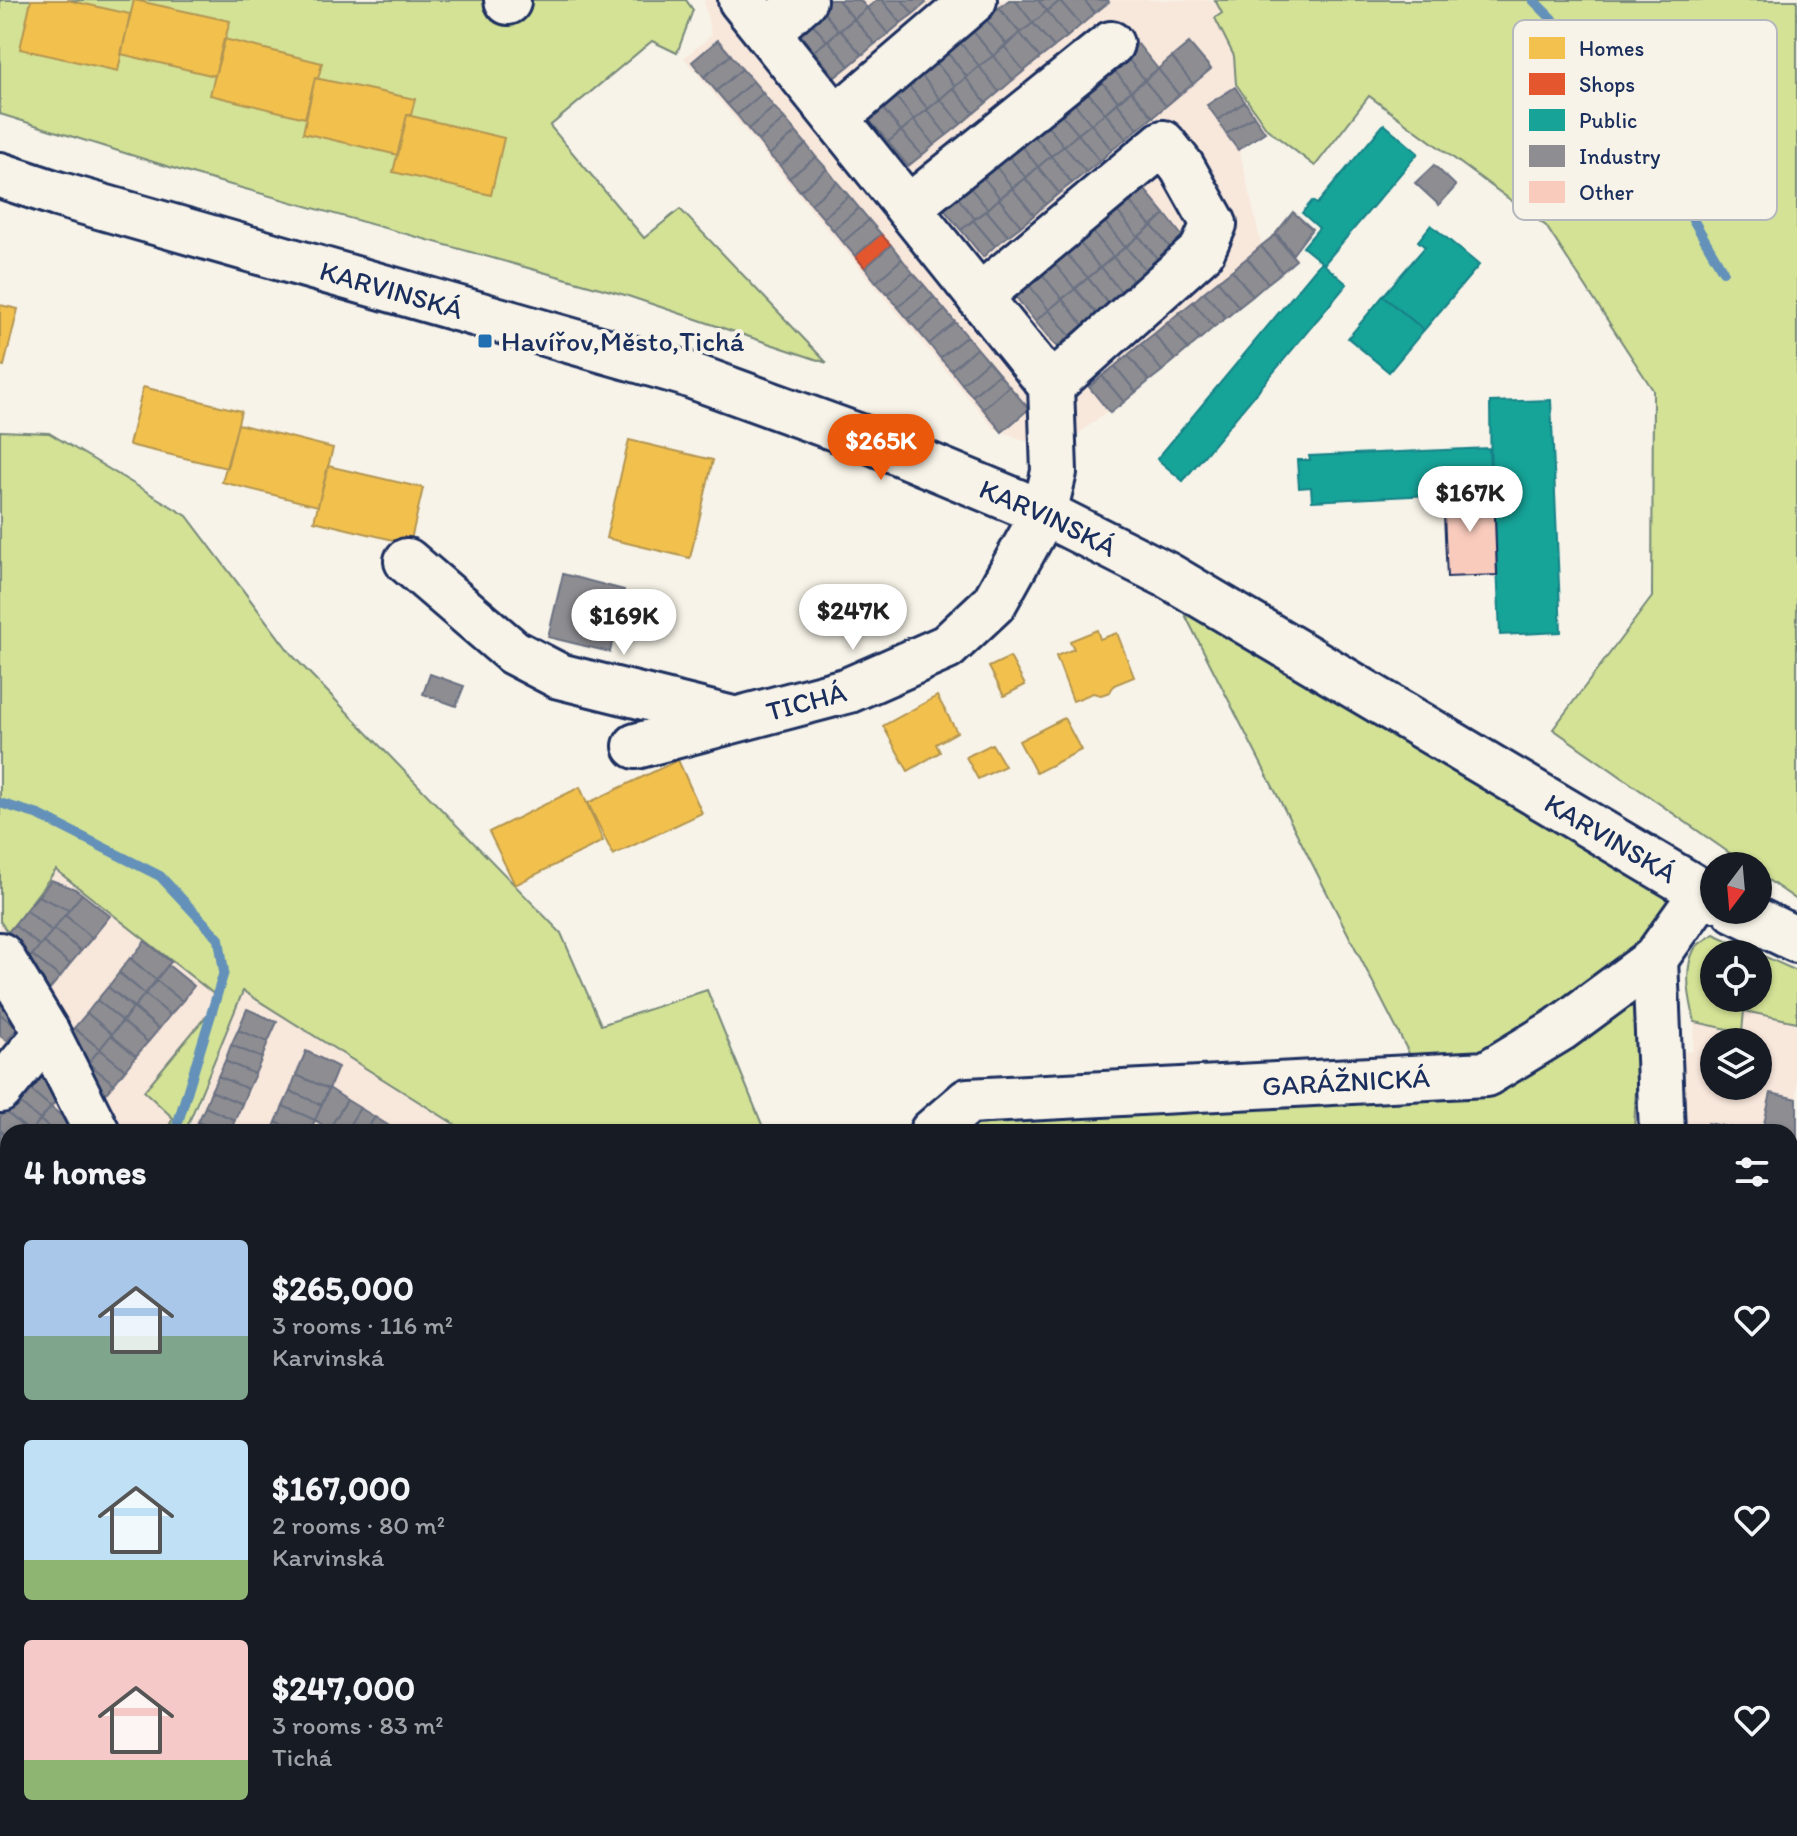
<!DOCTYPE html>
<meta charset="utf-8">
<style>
body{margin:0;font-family:Itim,sans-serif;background:#20242c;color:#f1f3f6;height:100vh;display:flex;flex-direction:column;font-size:30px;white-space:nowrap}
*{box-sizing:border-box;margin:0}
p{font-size:26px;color:#9ea1a6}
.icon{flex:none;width:44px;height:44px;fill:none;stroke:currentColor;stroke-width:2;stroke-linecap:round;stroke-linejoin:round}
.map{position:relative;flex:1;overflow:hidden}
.sheet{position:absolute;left:0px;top:1124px;width:1798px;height:712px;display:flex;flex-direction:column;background:#171b24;border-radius:24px 24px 0 0;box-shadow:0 2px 6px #0004}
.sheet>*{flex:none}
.needle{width:52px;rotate:196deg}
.tools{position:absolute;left:1700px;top:852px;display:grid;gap:16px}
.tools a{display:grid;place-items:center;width:72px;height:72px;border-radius:50%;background:#171b24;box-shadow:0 2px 6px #0004;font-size:40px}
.price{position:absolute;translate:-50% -68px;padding:0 18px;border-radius:28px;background:#fff;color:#222;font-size:26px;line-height:52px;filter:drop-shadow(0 2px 4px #0008)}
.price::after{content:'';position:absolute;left:50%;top:48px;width:24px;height:18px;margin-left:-12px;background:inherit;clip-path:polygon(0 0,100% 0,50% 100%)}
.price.active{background:#ea580c;color:#fff}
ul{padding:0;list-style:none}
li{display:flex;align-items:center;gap:24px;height:200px;padding:0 24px}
li span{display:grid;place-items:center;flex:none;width:224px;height:160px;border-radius:8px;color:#555}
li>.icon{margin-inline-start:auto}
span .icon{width:96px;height:96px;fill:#fffc;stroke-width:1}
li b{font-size:34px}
h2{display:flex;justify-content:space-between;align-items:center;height:96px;padding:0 24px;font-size:34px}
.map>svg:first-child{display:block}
.built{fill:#f8e7db;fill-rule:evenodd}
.green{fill:#d3e295;stroke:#77887a;stroke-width:2;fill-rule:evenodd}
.homes{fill:#f2c14e;stroke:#b29553;stroke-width:2}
.shops{fill:#e4572e;stroke:#a84b3c;stroke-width:2}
.public{fill:#17a398;stroke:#188087;stroke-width:2}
.industry{fill:#8d8d92;stroke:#6b7182;stroke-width:2}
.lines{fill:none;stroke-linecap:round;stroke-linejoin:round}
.stream{stroke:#6491b9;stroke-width:10}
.building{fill:#f9cbbd;stroke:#1b2f5e;stroke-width:2}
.minor-casing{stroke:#1b2f5e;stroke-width:50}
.major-casing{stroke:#1b2f5e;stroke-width:50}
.minor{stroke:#f7f3e8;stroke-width:44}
.major{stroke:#f7e281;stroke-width:44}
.poi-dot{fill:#1f6fb2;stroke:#f7f3e8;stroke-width:3}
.labels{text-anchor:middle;stroke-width:8;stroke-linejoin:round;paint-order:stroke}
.street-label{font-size:28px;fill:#1b2f5e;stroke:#f7f3e8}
.poi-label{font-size:28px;fill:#1b2f5e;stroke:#f7f3e8;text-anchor:start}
.key{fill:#f7f3e8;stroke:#b5b8bf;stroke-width:2}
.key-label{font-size:22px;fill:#1b2f5e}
</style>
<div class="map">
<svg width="1797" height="1836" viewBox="0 0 1797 1836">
<rect width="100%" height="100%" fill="#f7f3e8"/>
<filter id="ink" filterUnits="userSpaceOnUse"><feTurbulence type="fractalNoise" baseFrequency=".0125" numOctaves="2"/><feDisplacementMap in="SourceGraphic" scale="16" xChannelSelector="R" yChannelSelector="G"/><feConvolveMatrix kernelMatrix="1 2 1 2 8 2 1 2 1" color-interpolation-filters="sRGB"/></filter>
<g filter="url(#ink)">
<!-- built -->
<path class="built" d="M704,0h511l7,13 -7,6 19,37 2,28 31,45 -28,19 22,96 15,-11 22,26 -236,188 -13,4 -55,-23 -310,-370 27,-22z
M56,869l164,130 -76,92 29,27 -7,14h-158v209l-8,2v-422l9,12z
M1714,934l83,37v497l-7,-2v-334h-156l3,-85 55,5 12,-111zM1714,954h44v44h-44zM1714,1042h44v44h-44z
M242,991l225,141h-279z"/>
<!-- green -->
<path class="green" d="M0,0h686l7,10 -16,43 -25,-12 -102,85 94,112 36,-29 147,154 -202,-68 -430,-120 -195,-61z
M1215,0h582v900l-39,-27v-7h-10l-195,-137 99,-132 1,-207 -107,-164 -177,-130 -54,70 -48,-37 -31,-45 -2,-28 -19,-38 7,-5z
M0,431l49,2 138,83 105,139 269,278 40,92 106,-35 58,142h-298l-224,-141 -58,141h-19l7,-14 -29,-27 76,-92 -164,-129 -48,63 -8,-12z
M1179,603l503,292 -32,49 -166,115 -68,8z
M1714,934l83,37v51l-53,-11 -2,21 -47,-10c-5,-21 -12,-51 -1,-72 3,-7 13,-11 20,-16zM1714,954h44v44h-44z
M1640,1000l-6,132h-682l7,-5 176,-18 381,-29z
M8,1341v487h320l-18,8h-310v-493z
M1790,1495l7,3v153h-7z
M1790,1815h7v21h-319l-45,-8h357z
M765,1828h536l39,8h-628z"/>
<!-- homes -->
<path class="homes" d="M31,0h36l63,14 -12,57 -98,-22z
M134,0l96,21 -15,55 -94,-22z
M224,39l98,24 -4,16 -3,-1 -10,40 -95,-23z
M315,78l100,21 -4,16h-4l-9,40 -95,-22z
M407,115l97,23 -13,57 -98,-23z
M0,305l18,4 -14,57 -4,-1z
M143,387l98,24 -14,57 -98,-23z
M238,424l95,24 -15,58 -96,-24z
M629,440l84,20 -23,98 -84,-20z
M328,466l95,22 -13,56 -96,-23z
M1097,630l3,9 17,-6 17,44 -20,8 -4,7 -9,3 -8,-2 -20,8 -17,-45 18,-7 -4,-8z
M1010,657l15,28 -21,11 -15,-29z
M937,696l20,36 -21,12 4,8 -32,19 -25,-45z
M1064,718l17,32 -45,23 -17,-32z
M992,744l13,22 -27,13 -12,-22z
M678,760l24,53 -89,42 -25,-52z
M580,787l23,54 -88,44 -26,-53z"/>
<!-- shops -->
<path class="shops" d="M881,234l10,11 -26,23 -10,-12z"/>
<!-- public -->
<path class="public" d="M1384,124l34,29 -94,111 -21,-17 16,-19 -17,-15 10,-12 5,3z
M1431,225l48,40 -55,65 -41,-34 42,-49 -7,-6z
M1321,262l26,22 -164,197 -26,-22z
M1383,296l41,34 -35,42 -41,-34z
M1551,400l10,232 -61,3 -6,-143h-3l-1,-90z
M1489,448l2,44 -179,9 -1,-14 -12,1 -2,-28h13l-1,-4z"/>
<!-- industry -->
<path class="industry" d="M825,0h13l16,19 -15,12 -21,-26z
M838,0h22l7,8 -13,11z
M877,0h5l19,23 -13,11 -21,-26z
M882,0h20l11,14 -12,9z
M902,0h22l2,3 -13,11z
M1009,0h6l18,23 -13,10 -21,-25z
M1015,0h23l9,11 -14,12z
M1038,0h22v1l-13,10z
M1084,0h24l1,2 -14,11z
M1084,0l11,13 -14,12 -21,-24z
M1060,1l21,24 -14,12 -20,-26z
M818,5l21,26 -12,10 -21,-25z
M867,8l21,26 -13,10 -21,-25z
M999,8l21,25 -13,12 -21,-26z
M1047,11l20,26 -13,10 -21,-24z
M806,16l21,25 -13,10 -21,-25z
M854,19l21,25 -13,11 -22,-25z
M986,19l21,26 -14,11 -21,-26z
M1033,23l21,24 -14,11 -20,-25z
M840,30l22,25 -13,11 -21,-26z
M972,30l21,26 -14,10 -20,-25z
M1020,33l20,25 -16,13 -20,-25z
M718,40l13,15 -27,22 -12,-15z
M828,40l21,26 -14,11 -21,-26z
M959,41l20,25 -12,11 -21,-26z
M1189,43l22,26 -18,15 -21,-27z
M1138,44l20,25 -13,11 -20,-25z
M1004,46l20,25 -11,9 -20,-24z
M946,51l21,26 -12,9 -20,-25z
M731,55l11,14 -26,22 -12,-14z
M1125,55l20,25 -14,11 -20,-25z
M993,56l20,24 -14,12 -20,-26z
M1172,57l21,27 -14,11 -21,-26z
M935,61l20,25 -15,13 -20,-26z
M979,66l20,26 -13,11 -20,-25z
M1111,66l20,25 -13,10 -20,-24z
M742,69l11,12 -26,23 -11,-13z
M1158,69l21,26 -13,11 -22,-26z
M920,73l20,26 -12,10 -21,-25z
M1098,77l20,24 -13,12 -21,-25z
M966,78l20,25 -12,10 -21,-25z
M1144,80l22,26 -13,11 -22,-26z
M753,81l10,12 -26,22 -10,-11z
M907,84l21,25 -14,11 -20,-26z
M1235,87l10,15 -27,18 -11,-15z
M953,88l21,25 -13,11 -21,-25z
M1084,88l21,25 -14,11 -20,-25z
M1131,91l22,26 -15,12 -21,-26z
M763,93l11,14 -26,22 -11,-14z
M894,94l20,26 -13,11 -21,-26z
M940,99l21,25 -14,11 -20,-25z
M1071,99l20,25 -13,10 -20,-24z
M1245,102l9,14 -28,18 -8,-14z
M1117,103l21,26 -12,10 -21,-26z
M880,105l21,26 -13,11 -21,-25z
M774,107l11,12 -27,22 -10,-12z
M927,110l20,25 -13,10 -20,-25z
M1058,110l20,24 -14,12 -20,-25z
M1105,113l21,26 -14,11 -21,-26z
M1254,116l11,16 -27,18 -12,-16z
M785,119l11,13 -27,23 -11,-14z
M914,120l20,25 -12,10 -21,-24z
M1044,121l20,25 -13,10 -20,-24z
M1091,124l21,26 -12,11 -22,-27z
M901,131l21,24 -14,11 -20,-24z
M796,132l10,12 -26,22 -11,-11z
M1031,132l20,24 -13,11 -19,-25z
M1078,134l22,27 -14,11 -22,-26z
M1019,142l19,25 -12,11 -20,-25z
M806,144l10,13 -27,21 -9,-12z
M1064,146l22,26 -14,11 -21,-27z
M1006,153l20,25 -13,10 -20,-25z
M1051,156l21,27 -13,10 -21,-26z
M816,157l11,12 -27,22 -11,-13z
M993,163l20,25 -13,10 -20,-25z
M1434,165l22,21 -17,19 -24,-22z
M1038,167l21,26 -13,11 -21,-26z
M827,169l10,13 -26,22 -11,-13z
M980,173l20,25 -12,11 -21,-25z
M1025,178l21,26 -12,11 -22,-27z
M837,182l12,14 -26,22 -12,-14z
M967,184l21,25 -13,10 -20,-25z
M1012,188l22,27 -13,11 -22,-27z
M1145,190l20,24 -14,12 -21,-24z
M955,194l20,25 -14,11 -20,-24z
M849,196l10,12 -26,22 -10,-12z
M999,199l22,27 -13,10 -22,-26z
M1130,202l21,24 -13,11 -20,-25z
M859,208l10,12 -26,22 -10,-12z
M986,210l22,26 -13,10 -22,-26z
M1118,212l20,25 -13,10 -20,-25z
M1293,212l19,17 -19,25 -17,-21z
M1165,214l21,27 -13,10 -21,-25z
M869,220l12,14 -26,22 -12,-14z
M973,220l22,26 -12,11 -22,-27z
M1105,222l20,25 -12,10 -20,-25z
M1152,226l21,25 -13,11 -21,-26z
M1093,232l20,25 -13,11 -20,-25z
M1275,235l21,25 -14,12 -21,-26z
M1139,236l21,26 -12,11 -22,-26z
M1080,243l20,25 -12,10 -21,-24z
M891,245l11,14 -26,23 -11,-14z
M1261,246l21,26 -14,11 -21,-25z
M1126,247l22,26 -13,10 -22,-26z
M1067,254l21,24 -13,11 -20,-25z
M1113,257l22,26 -13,10 -21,-26z
M1247,258l21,25 -15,13 -21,-26z
M902,259l11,14 -26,21 -11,-12z
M1055,264l20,25 -13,10 -20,-25z
M1101,267l21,26 -13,11 -21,-26z
M1232,270l21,26 -14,11 -21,-26z
M913,273l11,12 -26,22 -11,-13z
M1042,274l20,25 -13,11 -20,-25z
M1088,278l21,26 -12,10 -22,-26z
M1218,281l21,26 -13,11 -22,-26z
M924,285l10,12 -26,22 -10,-12z
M1029,285l20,25 -14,11 -20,-25z
M1075,289l22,25 -14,11 -21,-26z
M1204,292l22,26 -12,9 -21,-25z
M934,297l11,13 -26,22 -11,-13z
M1062,299l21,26 -13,11 -21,-26z
M1193,302l21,25 -14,12 -21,-26z
M945,310l10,12 -26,22 -10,-12z
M1049,310l21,26 -13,11 -22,-26z
M1179,313l21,26 -12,10 -21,-26z
M955,322l12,14 -27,22 -11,-14z
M1167,323l21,26 -13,11 -21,-26z
M1154,334l21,26 -13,11 -21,-27z
M967,336l10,12 -26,22 -11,-12z
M1141,344l21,27 -13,10 -21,-26z
M977,348l11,13 -26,23 -11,-14z
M1128,355l21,26 -13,11 -21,-26z
M988,361l11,13 -27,22 -10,-12z
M1115,366l21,26 -12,10 -22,-26z
M999,374l10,12 -26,23 -11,-13z
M1102,376l22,26 -14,11 -21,-26z
M1009,386l20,23 -27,23 -19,-23z
M563,574l61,16 -14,62 -62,-15z
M430,674l34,12 -8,20 -33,-12z
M51,880l24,9 7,5 -13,16 -31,-14z
M82,894l28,22 -18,22 -27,-23z
M38,896l31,14 -17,21 -26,-21z
M26,910l26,21 -12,15 -26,-21z
M65,915l27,23 -11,13 -27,-22z
M14,925l26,21 -20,24 -17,-32z
M54,929l27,22 -11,13 -27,-22z
M145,941l26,21 -15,18 -25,-21z
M43,942l27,22 -10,13 -28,-22z
M32,955l28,22 -22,26 -18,-33z
M130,958l26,22 -11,14 -26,-22z
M168,965l26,21 -12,15 -26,-21z
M119,973l26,21 -11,13 -26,-20z
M157,981l25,20 3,-3 -15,17 -25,-21z
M108,987l25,21 -10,13 -26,-21z
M8,988l20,28 -11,12 -17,-14v-16z
M145,994l25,21 -11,14 -25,-22z
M97,1000l26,21 -11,13 -25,-21z
M133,1008l26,21 -11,13 -26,-21z
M247,1009l30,13 -9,20 -30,-12z
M87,1013l25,21 -12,15 -26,-21z
M0,1014l17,14 -10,13 -7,-5z
M122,1021l26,21 -12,14 -25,-21z
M74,1028l26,21 -20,24 -17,-32z
M238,1030l30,12 -6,16 -31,-13z
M111,1035l25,21 -11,14 -25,-21z
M231,1045l31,13 -7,16 -30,-13z
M100,1049l25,21 -11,14 -26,-21z
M306,1051l32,16 -9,22 -33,-14z
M225,1061l30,13 -7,15 -30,-13z
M88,1063l26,21 -18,21 -16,-32z
M36,1073l26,21 -11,13 -25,-21z
M296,1075l33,14 -7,16 -32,-14z
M218,1076l30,13 -6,15 -31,-13z
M26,1086l25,21 -11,13 -25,-21z
M329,1088l18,12 -18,29 -14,-9z
M211,1091l31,13 -7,16 -30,-13z
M290,1091l32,14 -7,15 -32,-14z
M1771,1093l26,6v58l-7,-2v-23h-28z
M15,1099l25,21 -10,12 -25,-21z
M347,1100l13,8 -15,24h-11l-5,-3z
M283,1106l32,14 -5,12h-11l-23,-10z
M51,1107l25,21 -3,4h-18l-15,-12z
M205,1107l30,13 -5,12h-9l-23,-10z
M360,1108l15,9 -10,15h-20z
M5,1111l24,21h-21v5l-8,-7v-13z
M375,1117l16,10 -3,5h-23z
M40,1120l15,12h-25z
M198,1122l23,10h-27z
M276,1122l23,10h-27z
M1708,1123l39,8v1h-40z
M0,1130l8,7 -1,23 -7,-5z
M7,1160l1,1v22l-8,-6v-9z
M0,1177l8,6v23l-8,-7z
M1790,1238h7v95h-7z"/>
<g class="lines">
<!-- stream -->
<path class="stream" d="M1533,0l48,48 65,91 77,132
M0,803l39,12 121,61 59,63 5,33 -49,160
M0,1380l8,-2
M1790,1573h7"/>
</g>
<!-- building -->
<path class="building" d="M1494,492l3,83 -50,2 -4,-83z"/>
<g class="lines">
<defs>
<g id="minor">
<path d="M507,0l1,2"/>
<path d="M767,32l37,-32"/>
<path d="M836,118l138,-118"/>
<path id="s1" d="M0,175l57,19 627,179 187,68 173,72 123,62 547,324"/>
<path d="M908,208l203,-164"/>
<path d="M979,297l184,-154 19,24 32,57 -12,27 -151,135"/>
<path d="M407,561l106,91 46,24 174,43"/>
<path id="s2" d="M636,746l213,-56 98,-43 47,-44 50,-90 10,-41 -3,-86 -310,-386"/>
<path d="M1735,910l62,30"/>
<path d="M0,955l47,78 50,99"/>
<path d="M1655,959l7,173"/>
<path d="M0,1090l47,-57"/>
<path id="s3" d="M932,1132l36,-31 518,-27 74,-45 95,-70 47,-66"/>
<path d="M0,1274l8,-6"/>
<path d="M1371,1828l38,8"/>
</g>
<path id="major" d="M1790,1693h7
M1790,1755l7,1
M475,1836l46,-8"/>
</defs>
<!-- minor casing -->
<use href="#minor" class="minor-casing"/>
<!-- major casing -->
<use href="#major" class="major-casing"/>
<!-- minor -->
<use href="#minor" class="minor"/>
<!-- major -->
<use href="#major" class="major"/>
</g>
</g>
<!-- markers -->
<rect class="poi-dot" x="477" y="333" width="16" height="16" rx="4"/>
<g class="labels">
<!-- street labels -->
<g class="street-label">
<text dy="10" stroke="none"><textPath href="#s1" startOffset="408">KARVINSKÁ</textPath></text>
<text dy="10" stroke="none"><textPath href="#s1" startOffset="1104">KARVINSKÁ</textPath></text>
<text dy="10" stroke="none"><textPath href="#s2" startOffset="176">TICHÁ</textPath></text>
<text dy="10" stroke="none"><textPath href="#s1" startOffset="1752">KARVINSKÁ</textPath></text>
<text dy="10" stroke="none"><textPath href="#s3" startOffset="426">GARÁŽNICKÁ</textPath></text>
</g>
<!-- poi labels -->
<g class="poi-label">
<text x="501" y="351">Havířov,Město,Tichá</text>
</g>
</g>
<!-- legend -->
<rect x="1513" y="20" width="264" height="200" rx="12" class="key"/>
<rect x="1529" y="37" width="36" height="22" fill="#f2c14e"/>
<rect x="1529" y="73" width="36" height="22" fill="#e4572e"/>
<rect x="1529" y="109" width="36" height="22" fill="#17a398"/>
<rect x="1529" y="145" width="36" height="22" fill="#8d8d92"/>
<rect x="1529" y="181" width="36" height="22" fill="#f9cbbd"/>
<g class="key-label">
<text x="1579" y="56">Homes</text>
<text x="1579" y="92">Shops</text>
<text x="1579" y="128">Public</text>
<text x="1579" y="164">Industry</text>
<text x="1579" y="200">Other</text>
</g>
</svg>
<div class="tools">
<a><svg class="needle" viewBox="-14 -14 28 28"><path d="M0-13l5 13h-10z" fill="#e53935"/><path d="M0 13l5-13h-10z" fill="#9ea1a6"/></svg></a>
<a><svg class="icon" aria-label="locate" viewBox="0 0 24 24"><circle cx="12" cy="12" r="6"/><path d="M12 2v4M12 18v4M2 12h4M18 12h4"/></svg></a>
<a><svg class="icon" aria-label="layers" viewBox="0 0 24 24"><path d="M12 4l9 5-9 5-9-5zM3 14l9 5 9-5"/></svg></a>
</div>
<b class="price active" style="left:881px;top:482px">$265K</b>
<b class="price" style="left:1470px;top:534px">$167K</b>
<b class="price" style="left:853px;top:652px">$247K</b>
<b class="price" style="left:624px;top:657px">$169K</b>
<section class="sheet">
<h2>4 homes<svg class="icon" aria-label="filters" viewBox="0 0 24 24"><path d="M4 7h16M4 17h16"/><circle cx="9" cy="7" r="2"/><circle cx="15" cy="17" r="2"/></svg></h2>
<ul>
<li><span style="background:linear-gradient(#a9c7e8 60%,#7fa58c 0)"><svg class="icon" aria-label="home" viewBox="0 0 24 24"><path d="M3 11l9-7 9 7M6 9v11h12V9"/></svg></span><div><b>$265,000</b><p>3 rooms · 116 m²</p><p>Karvinská</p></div><svg class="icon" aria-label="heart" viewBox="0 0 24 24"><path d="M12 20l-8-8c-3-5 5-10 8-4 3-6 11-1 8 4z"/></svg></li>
<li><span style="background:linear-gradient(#bfe0f5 75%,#8fb573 0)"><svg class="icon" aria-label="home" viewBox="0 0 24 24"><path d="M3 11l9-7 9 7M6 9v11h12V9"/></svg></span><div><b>$167,000</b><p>2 rooms · 80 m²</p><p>Karvinská</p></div><svg class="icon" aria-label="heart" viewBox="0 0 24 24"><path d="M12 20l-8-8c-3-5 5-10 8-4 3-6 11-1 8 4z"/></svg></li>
<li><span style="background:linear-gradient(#f6c9c9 75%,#8fb573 0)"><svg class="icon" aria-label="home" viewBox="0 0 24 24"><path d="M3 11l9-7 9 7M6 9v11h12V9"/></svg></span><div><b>$247,000</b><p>3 rooms · 83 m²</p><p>Tichá</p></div><svg class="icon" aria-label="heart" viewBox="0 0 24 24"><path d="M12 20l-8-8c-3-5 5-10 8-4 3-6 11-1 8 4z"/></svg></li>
</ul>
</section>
</div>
